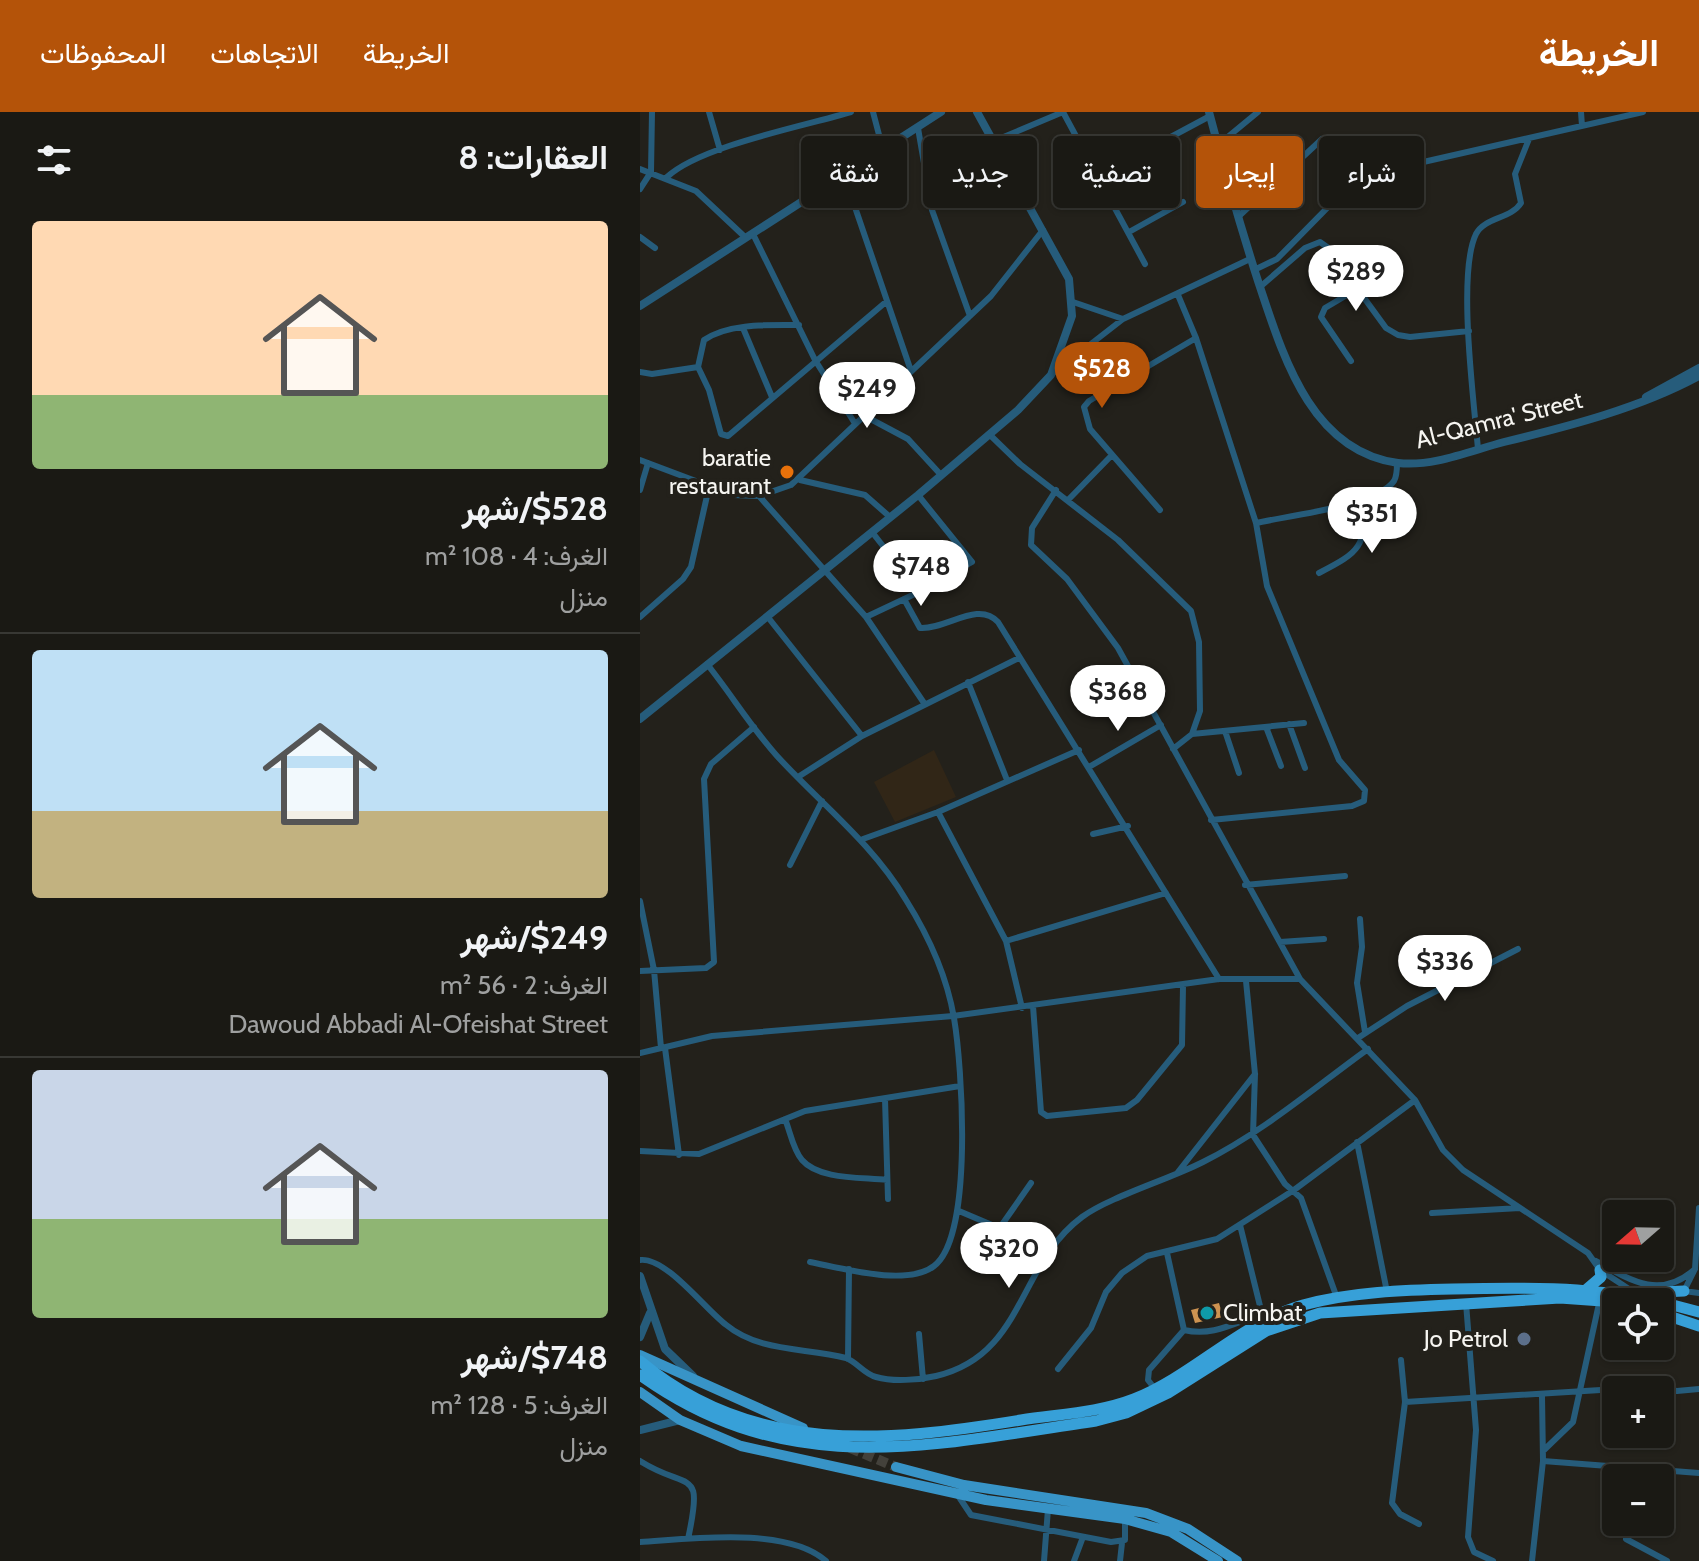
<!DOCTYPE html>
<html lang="ar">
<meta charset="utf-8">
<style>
body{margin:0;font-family:Cabin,Vazirmatn,sans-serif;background:#272622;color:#f1f3f6;direction:rtl;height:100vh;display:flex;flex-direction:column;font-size:30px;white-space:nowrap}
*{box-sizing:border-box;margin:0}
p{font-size:26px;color:#9fa0a0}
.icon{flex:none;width:44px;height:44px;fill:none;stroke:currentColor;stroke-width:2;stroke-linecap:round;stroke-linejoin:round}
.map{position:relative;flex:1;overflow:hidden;direction:ltr}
.sheet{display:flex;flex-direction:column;background:#1a1914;width:640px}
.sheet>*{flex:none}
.banner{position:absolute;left:24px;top:24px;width:760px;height:72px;direction:rtl;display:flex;gap:16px}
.needle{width:52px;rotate:250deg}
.tools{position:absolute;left:962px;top:1088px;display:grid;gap:16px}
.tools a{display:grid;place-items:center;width:72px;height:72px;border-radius:8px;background:#1a1914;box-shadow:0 2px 6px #0004,0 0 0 2px #383834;font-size:40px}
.price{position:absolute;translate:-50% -68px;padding:0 18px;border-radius:28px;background:#fff;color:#222;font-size:26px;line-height:52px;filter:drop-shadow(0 2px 4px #0008)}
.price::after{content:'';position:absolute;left:50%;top:48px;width:24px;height:18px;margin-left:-12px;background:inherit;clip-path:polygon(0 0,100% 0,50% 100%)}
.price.current{background:#b45309;color:#fff}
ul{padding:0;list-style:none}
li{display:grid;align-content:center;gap:16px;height:424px;padding:0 32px}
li+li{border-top:2px solid #383834}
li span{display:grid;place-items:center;height:248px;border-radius:8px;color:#555}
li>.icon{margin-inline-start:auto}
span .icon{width:144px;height:144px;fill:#fffc;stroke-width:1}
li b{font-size:34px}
h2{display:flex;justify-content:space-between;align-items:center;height:96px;padding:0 32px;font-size:34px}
.tag{padding:0 28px;border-radius:8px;background:#1a1914;box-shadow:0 2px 6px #0004,0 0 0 2px #383834;font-size:28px;line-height:72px}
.tag.current{background:#b45309;color:#fff}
header{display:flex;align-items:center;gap:48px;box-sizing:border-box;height:112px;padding:0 40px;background:#b45309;color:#fff}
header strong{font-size:38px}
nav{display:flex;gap:44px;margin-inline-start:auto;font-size:28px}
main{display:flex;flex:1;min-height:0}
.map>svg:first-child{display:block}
.education{fill:#312617}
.building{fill:#cd9351}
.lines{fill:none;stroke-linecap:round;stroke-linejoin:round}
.primary-tunnel{stroke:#43413b;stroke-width:10;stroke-dasharray:10 5;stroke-linecap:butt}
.minor{stroke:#265c7b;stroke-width:6}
.tertiary{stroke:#265c7b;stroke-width:8}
.primary{stroke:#3894c7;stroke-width:10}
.trunk{stroke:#37a0d8;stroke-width:11}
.food-dot{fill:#e8710a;stroke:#23211b;stroke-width:3}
.culture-dot{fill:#0f9aa8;stroke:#23211b;stroke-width:3}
.service-dot{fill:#5c6f8a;stroke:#23211b;stroke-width:3}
.labels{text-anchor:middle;stroke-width:8;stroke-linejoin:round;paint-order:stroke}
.street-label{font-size:24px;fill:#f6f5f1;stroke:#23211b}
.poi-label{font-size:24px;fill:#f6f5f1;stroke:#23211b;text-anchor:end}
</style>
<header>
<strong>الخريطة</strong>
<nav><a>الخريطة</a><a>الاتجاهات</a><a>المحفوظات</a></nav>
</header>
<main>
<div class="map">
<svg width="1059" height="1449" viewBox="0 0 1059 1449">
<rect width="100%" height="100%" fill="#23211b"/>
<!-- education -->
<path class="education" d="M294,638l22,47 -61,25 -21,-40z"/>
<!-- building -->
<path class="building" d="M579,1191l4,14 -28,6 -4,-13z"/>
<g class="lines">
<!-- primary-tunnel -->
<path class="primary-tunnel" d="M210,1336l46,19"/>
<!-- minor -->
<path class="minor" d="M69,0l11,38
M233,0l10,38
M423,0l82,152
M941,0l1,14
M278,16l14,82 38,106
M354,29l69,-29
M578,33l40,-33
M0,57l56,22 50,47
M204,63l67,196
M458,64l112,-60
M27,65c33,-31 137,-51 184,-65
M0,77l11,-17 1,-60
M598,105l84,-78
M489,120l54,-30
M113,122l62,126 39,62
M0,125l15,11
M614,158l23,-11 60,-61 38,-25 268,-61
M620,175l45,-39 15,-6 7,5 59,81 12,7 12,2 59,-6
M538,183l18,43 60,185 11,63 72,174 26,30 -1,11 -12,5 -141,14
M433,190l50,17
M103,216l29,69
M711,249l-30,-44 4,-9 32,-19
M58,255l11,23 12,44 7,2 159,-135
M0,260l12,2 46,-7 6,-27c25,-17 65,-15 95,-15
M411,263l72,-56 127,-60
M223,303l45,24 33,36
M349,322l31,30 98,76 73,71 8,31 1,69 -8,23 -19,15
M838,337c-4,-47 -21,-176 -2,-215 9,-17 35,-15 45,-31l-6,-29 14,-35
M0,348l93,35 26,1 32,-11 200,-189 52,-66
M160,368l65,15 25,22
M0,378l8,-27
M416,378l-24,38 -1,17 36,34 51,69 182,331 115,121 28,50 20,20 125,83 12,17 35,23
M278,383l54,67 -53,30
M119,384l107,121 58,86
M429,387l43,-44
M520,398l-70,-81 -6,-22 5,-6 107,-63
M616,411c30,-7 121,-17 138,-42 3,-5 3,-12 3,-18
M679,461c41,-21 47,-26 46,-74
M264,487l16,29c26,2 58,-28 78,-6l221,357
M127,504l95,120
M0,505l43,-38 8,-12 18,-80
M226,505l53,-25 -47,-60
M67,552c24,30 44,63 70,92 44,48 95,87 129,144 22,35 41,77 48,118 8,47 20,218 -20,248 -27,21 -93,2 -124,-4
M328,570l39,98
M649,612l16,44
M626,615l15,39
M585,619l14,42
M552,622l112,-11
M449,655l72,-42
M158,665l64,-41 157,-78
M298,700l68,129 16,67
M453,722l35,-8
M223,727l75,-27 141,-62
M150,753l32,-64
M605,773l100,-9
M0,789l14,69 7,78
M720,807l2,28 -5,36 8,49
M366,829l160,-48
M640,830l44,-3
M0,859l66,-3 8,-6 -10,-183 7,-15 43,-37
M606,869l9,93 -2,61 32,49 16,14 36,100
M393,894l8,106 6,4 79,-8 11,-8 45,-55 1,-59
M718,926l49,-32 111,-57
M25,936l14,107
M0,941l72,-17 241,-20 266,-37h81
M245,987l3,100
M145,1007c5,12 8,31 17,41 17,20 61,17 85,20
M717,1030l30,150
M0,1039l59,3 106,-43 155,-25
M538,1060l77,-98
M1059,1096l-4,61 -11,22 15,2
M319,1099l90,38
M792,1101l88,-5
M600,1113l22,89 6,4
M361,1114l30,-43
M0,1148c26,-3 64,48 85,64 35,29 79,23 121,34 11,4 18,16 30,19 17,5 43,3 60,-1 89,-21 81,-111 146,-159 27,-20 88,-38 121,-55 60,-30 111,-74 165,-113
M956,1149c35,20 65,39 99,8
M826,1191l10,127 -8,107 6,15 19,9
M544,1218c30,7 51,-8 78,-16
M279,1222l4,45
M208,1247l1,-90
M761,1248l4,42 -13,101 8,11 19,10
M418,1257l33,-41 15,-36 16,-19 25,-17 70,-17 77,-49 121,-90
M515,1277l-7,-9 1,-10 35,-40 -17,-77
M765,1290l244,-15 28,4 22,-2
M903,1339l30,-29 27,-123
M0,1349c49,31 64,4 48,78
M903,1349l156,12
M317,1382l14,21 140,27 14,-2v-21
M986,1427l41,22
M0,1430c50,-3 147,-16 186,19
M404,1449l4,-52
M434,1449l9,-24
M480,1449l2,-18
M892,1449l11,-100 -1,-65"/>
<!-- tertiary -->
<path class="tertiary" d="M569,0c15,57 31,113 49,169 24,71 51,170 140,182 35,4 72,-12 106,-21 66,-16 136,-34 195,-66
M0,194l301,-194
M1006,285l53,-29
M0,607l278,-224 100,-85 33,-35 21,-59 -3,-37 -92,-167
M0,1164l25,73 28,27
M0,1225l10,-24
M0,1318l40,-10"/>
<!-- primary -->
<path class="primary" d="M0,1243l163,73
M0,1280l40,28 61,26 245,54 139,19 46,13 47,29
M256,1355l68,18 182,28 42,16 49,32"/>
<!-- trunk -->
<path class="trunk" d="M947,1177l14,-12 -1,-7
M1001,1181l43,-2
M1020,1201l39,13
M0,1249c113,95 247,81 381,59 38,-6 77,-7 113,-21 60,-24 106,-76 169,-94 48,-13 101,-15 150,-16 90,-2 159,-3 246,23
M0,1263c149,107 290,70 456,46l30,-8 42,-20 98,-62 54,-18 240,-15 56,4"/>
</g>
<!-- markers -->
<circle class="food-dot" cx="147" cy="360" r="8"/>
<circle class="culture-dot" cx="567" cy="1201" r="8"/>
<circle class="service-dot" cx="884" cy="1227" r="8"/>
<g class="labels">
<!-- street labels -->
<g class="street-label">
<text transform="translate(859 308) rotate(-14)" y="8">Al-Qamra' Street</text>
</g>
<!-- poi labels -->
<g class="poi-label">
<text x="131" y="354">baratie<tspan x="131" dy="28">restaurant</tspan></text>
<text x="583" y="1209" text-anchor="start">Climbat</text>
<text x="868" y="1235">Jo Petrol</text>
</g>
</g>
</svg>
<div class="tools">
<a><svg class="needle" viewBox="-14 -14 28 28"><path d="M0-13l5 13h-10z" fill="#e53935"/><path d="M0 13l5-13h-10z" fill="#9fa0a0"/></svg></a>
<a><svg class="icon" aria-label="locate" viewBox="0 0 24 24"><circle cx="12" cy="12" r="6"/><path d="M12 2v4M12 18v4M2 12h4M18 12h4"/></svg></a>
<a>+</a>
<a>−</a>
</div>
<b class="price" style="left:716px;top:201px">$289</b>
<b class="price current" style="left:462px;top:298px">$528</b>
<b class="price" style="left:227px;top:318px">$249</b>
<b class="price" style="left:732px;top:443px">$351</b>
<b class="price" style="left:281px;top:496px">$748</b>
<b class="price" style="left:478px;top:621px">$368</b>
<b class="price" style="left:805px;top:891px">$336</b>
<b class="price" style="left:369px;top:1178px">$320</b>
<div class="banner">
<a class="tag">شراء</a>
<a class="tag current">إيجار</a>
<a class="tag">تصفية</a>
<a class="tag">جديد</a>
<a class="tag">شقة</a>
</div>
</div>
<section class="sheet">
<h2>العقارات: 8<svg class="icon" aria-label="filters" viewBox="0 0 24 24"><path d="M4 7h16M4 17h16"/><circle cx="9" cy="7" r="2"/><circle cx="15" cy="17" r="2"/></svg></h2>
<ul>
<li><span style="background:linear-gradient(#ffd9b3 70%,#8fb573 0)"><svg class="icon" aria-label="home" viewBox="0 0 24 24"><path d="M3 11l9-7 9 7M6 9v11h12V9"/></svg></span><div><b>$528/شهر</b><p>الغرف: 4 · 108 m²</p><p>منزل</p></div></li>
<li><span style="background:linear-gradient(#bfe0f5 65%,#c2b280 0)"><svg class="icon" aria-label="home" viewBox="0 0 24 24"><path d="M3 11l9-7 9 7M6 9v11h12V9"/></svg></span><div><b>$249/شهر</b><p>الغرف: 2 · 56 m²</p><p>Dawoud Abbadi Al-Ofeishat Street</p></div></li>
<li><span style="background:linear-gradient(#c9d6e8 60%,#8fb573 0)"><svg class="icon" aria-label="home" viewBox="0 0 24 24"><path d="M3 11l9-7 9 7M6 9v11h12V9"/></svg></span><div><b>$748/شهر</b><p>الغرف: 5 · 128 m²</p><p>منزل</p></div></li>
</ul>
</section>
</main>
